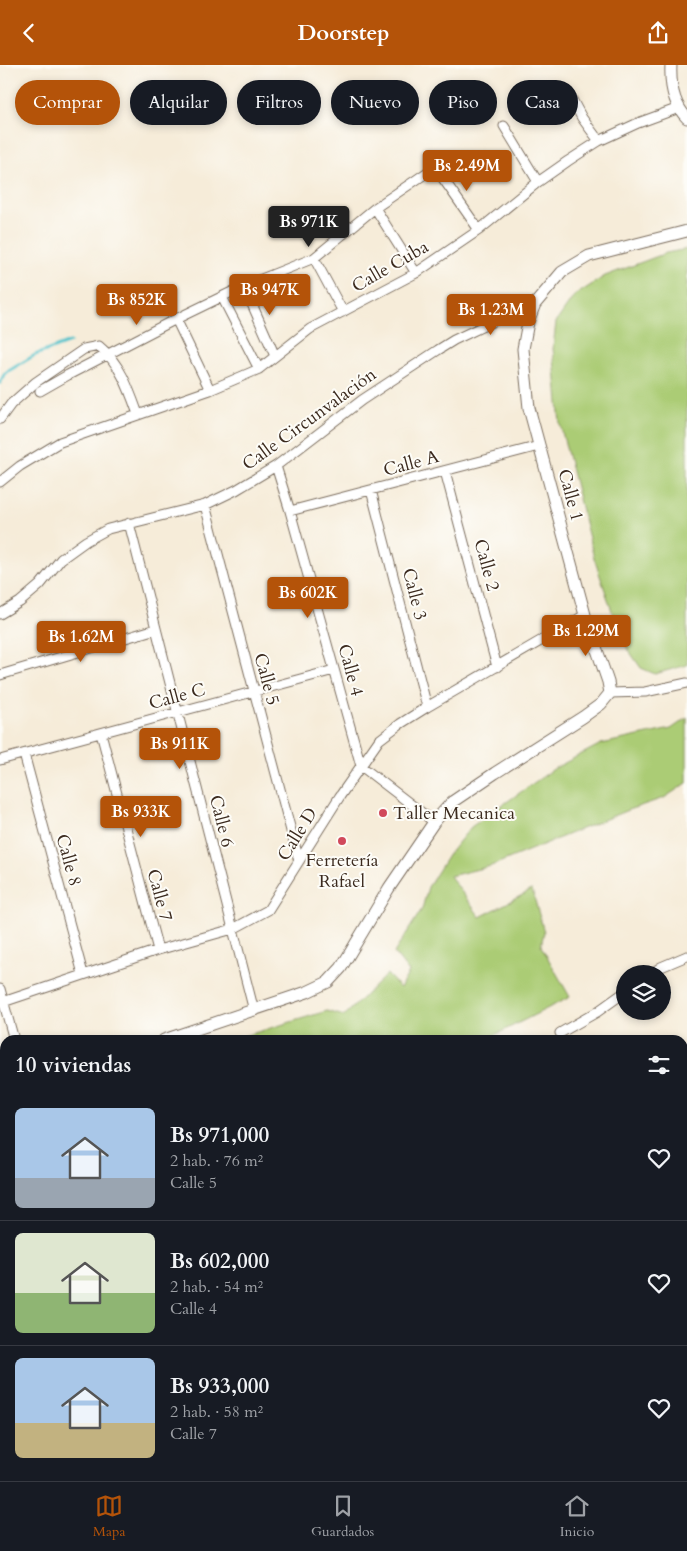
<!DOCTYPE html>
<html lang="es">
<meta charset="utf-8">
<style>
body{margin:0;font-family:Cardo,serif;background:#242831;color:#f1f3f6;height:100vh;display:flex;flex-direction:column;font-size:19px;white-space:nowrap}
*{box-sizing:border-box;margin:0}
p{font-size:16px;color:#9ea1a6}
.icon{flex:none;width:28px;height:28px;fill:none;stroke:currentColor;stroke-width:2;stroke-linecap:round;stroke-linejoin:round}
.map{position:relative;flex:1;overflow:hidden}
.details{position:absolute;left:0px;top:970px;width:688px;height:446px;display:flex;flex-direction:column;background:#171b24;border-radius:15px 15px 0 0;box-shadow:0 2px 8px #0003}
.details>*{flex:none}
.banner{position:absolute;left:15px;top:15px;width:658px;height:45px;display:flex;gap:10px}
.fabs{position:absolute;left:616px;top:900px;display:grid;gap:10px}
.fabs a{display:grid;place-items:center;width:55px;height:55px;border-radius:50%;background:#171b24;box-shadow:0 2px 8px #0003;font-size:25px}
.price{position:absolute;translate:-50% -42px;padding:0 11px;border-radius:5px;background:#b45309;color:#fff;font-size:16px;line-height:32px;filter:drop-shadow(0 1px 2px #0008)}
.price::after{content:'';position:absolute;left:50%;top:30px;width:15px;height:11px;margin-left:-8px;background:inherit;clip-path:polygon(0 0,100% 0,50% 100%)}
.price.on{background:#222;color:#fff}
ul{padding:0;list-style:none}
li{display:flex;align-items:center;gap:15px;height:125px;padding:0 15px}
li+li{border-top:1px solid #363941}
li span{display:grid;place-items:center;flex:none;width:140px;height:100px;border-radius:8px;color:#555}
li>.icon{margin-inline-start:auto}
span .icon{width:60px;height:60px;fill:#fffc;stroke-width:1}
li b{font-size:21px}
h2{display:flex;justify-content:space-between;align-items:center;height:60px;padding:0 15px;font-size:21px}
.pill{padding:0 18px;border-radius:22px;background:#171b24;box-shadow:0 2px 8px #0003;font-size:18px;line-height:45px}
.pill.on{background:#b45309;color:#fff}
header{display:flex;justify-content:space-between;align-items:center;height:65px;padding:0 15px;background:#b45309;color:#fff;font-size:22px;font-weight:600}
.tab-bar{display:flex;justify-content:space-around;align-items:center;height:70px;border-top:1px solid #363941;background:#171b24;font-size:14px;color:#9ea1a6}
.tab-bar a{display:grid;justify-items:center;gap:2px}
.tab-bar .on{color:#b45309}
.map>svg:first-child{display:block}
.green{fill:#abcc74;stroke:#737b49}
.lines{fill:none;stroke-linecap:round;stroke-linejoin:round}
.stream{stroke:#56c4cc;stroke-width:3}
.minor-casing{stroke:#7c6e5f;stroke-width:11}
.tertiary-casing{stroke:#7c6e5f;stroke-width:13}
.secondary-casing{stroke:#7c6e5f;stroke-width:14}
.minor{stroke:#fff;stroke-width:9}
.tertiary{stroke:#fff;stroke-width:11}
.secondary{stroke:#fff;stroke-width:12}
.poi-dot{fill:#d1495b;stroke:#fdfcf7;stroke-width:2}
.labels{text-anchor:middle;stroke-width:4;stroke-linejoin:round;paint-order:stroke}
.street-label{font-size:18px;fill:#3b2a1e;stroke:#fdfcf7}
.poi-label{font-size:18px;fill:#3b2a1e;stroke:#fdfcf7;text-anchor:start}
</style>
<header><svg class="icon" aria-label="back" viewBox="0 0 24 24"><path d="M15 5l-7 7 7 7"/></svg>Doorstep<svg class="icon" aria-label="share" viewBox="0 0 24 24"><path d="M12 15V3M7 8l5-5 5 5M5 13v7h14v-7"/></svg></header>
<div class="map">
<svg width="687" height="1416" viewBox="0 0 687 1416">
<rect width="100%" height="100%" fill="#fdfcf7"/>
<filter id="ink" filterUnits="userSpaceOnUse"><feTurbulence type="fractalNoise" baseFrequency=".02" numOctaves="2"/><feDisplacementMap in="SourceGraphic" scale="10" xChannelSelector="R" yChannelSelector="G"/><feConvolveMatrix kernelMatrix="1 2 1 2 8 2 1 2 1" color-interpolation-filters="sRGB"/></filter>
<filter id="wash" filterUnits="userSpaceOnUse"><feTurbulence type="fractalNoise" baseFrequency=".0096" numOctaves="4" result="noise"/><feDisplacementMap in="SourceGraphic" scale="20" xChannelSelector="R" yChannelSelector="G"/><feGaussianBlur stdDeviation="1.12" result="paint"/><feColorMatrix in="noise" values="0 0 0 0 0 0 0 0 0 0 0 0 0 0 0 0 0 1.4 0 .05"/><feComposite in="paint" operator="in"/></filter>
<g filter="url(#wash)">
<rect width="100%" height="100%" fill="#f6ecd9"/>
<!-- green -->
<path class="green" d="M687,184v416l-32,9 -14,-6 -14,-20 -13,-31 -20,-59 -34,-134 -7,-76 3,-26 18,-26 31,-20 61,-23z
M687,653v65l-23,15 -36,12 -137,56 -41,10 30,41 52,-27 12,42 -3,14 29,51 -85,43h-254l96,-29 17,5 43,-42 13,14 9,-16 -15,-19 28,-44 6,-22 21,-33 22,-27 84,-59 46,-24 70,-15z
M5,1071v167l-5,2v-167z
M485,1411h54l1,5h-56z"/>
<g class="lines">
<!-- stream -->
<path class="stream" d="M0,318l5,-10 30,-18 35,-13"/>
</g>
</g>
<g filter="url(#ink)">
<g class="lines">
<defs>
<path id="minor" d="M568,27l14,26 17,23
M504,61l34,56
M375,143l41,65
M314,193l29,54
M244,221l31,70
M222,232l37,72
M176,254l34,71
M40,326l28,-16 108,-56 68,-33 70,-28 61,-50 60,-41 44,63
M0,354l11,-15 25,-22 48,-33 15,-3c21,17 30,43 39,68
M276,401l14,45 71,255 73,56
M445,406l52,196
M0,417l20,-16 40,-24 150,-52 49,-21 51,-40 106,-56 63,-43 59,-48 30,-21 31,-20 39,-18 41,-15
M371,425l56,217
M205,440l94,356
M290,446l249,-65
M129,458l125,488
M0,549l20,-12 20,-17 21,-26 25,-18 22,-12 97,-24 31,-15 40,-24 86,-66 76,-50 16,-10 61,-29 20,-7
M0,610l156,-46
M610,628l35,-1 42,-9
M101,668l57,217
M24,689l59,220
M0,695l334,-90
M651,909l10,-7 26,-11
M0,924l14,51
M0,938l158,-53 75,-21 35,-19 72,-114 39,-56 21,-16 27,-17 158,-92
M560,968l37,-21 28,-20
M682,1027l5,-2
M682,1067l5,-1
M0,1244l5,-2
M319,1411v5
M550,1411v5
M619,1411l1,5
M667,1416l20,-3"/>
<path id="tertiary" d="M671,0c-1,20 2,39 16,53
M164,975l143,-48 21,-10 13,-14 48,-80 45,-66 18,-20 43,-29 88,-56 18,-13 9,-11 -2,-11 -23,-67 -56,-207 -6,-59 5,-27 7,-18 27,-32 27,-16 98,-25
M0,1030l5,-2"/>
<path id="secondary" d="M682,1171l5,-1
M682,1292l5,-1
M0,1345l5,-2
M0,1410h5
M26,1411l81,5
M170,1411l1,5"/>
</defs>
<!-- minor casing -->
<use href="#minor" class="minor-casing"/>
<!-- tertiary casing -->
<use href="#tertiary" class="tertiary-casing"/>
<!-- secondary casing -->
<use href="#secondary" class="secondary-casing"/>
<!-- minor -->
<use href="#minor" class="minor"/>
<!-- tertiary -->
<use href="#tertiary" class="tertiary"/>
<!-- secondary -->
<use href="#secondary" class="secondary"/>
</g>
</g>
<!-- markers -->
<g class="poi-dot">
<circle cx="383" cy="748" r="5"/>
<circle cx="342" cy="776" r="5"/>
</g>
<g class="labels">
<!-- street labels -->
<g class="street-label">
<text transform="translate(390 201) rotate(-30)" y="6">Calle Cuba</text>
<text transform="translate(309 354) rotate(-36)" y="6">Calle Circunvalación</text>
<text transform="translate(411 398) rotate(-15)" y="6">Calle A</text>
<text transform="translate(571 430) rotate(75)" y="6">Calle 1</text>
<text transform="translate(487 500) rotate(75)" y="6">Calle 2</text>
<text transform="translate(415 529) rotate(76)" y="6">Calle 3</text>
<text transform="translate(351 605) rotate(75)" y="6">Calle 4</text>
<text transform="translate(267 614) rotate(75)" y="6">Calle 5</text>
<text transform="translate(177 631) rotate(-15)" y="6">Calle C</text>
<text transform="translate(222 756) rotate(76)" y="6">Calle 6</text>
<text transform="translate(297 769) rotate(-58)" y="6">Calle D</text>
<text transform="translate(69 795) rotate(75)" y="6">Calle 8</text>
<text transform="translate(160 830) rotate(75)" y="6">Calle 7</text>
</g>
<!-- poi labels -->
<g class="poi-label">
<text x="393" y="754">Taller Mecanica</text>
<text x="342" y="801" text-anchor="middle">Ferretería<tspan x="342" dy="21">Rafael</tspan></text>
</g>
</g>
</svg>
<div class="fabs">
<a><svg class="icon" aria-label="layers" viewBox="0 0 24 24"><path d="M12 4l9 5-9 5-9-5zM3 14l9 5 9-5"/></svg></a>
</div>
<b class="price" style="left:467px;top:127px">Bs 2.49M</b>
<b class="price on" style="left:309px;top:183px">Bs 971K</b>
<b class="price" style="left:270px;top:251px">Bs 947K</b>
<b class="price" style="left:137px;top:261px">Bs 852K</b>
<b class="price" style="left:491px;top:271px">Bs 1.23M</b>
<b class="price" style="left:308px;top:554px">Bs 602K</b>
<b class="price" style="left:586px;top:592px">Bs 1.29M</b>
<b class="price" style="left:81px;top:598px">Bs 1.62M</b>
<b class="price" style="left:180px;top:705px">Bs 911K</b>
<b class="price" style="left:141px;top:773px">Bs 933K</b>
<div class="banner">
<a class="pill on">Comprar</a>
<a class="pill">Alquilar</a>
<a class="pill">Filtros</a>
<a class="pill">Nuevo</a>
<a class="pill">Piso</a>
<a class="pill">Casa</a>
</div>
<section class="details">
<h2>10 viviendas<svg class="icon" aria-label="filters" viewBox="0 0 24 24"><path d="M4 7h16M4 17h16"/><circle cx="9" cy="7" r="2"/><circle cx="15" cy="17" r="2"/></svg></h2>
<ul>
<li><span style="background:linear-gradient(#a9c7e8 70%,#9aa5b1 0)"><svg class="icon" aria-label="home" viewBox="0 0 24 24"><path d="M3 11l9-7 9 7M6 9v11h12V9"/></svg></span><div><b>Bs 971,000</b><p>2 hab. · 76 m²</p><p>Calle 5</p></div><svg class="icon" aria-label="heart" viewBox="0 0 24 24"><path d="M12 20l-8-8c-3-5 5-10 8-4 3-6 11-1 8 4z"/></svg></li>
<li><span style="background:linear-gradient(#dfe7d0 60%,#8fb573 0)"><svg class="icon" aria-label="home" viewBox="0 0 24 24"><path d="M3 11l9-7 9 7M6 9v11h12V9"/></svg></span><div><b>Bs 602,000</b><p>2 hab. · 54 m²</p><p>Calle 4</p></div><svg class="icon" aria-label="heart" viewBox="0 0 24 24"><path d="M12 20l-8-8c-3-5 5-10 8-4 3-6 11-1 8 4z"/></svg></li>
<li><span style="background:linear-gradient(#a9c7e8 65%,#c2b280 0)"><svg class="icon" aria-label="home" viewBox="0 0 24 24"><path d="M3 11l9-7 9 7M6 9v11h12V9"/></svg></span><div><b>Bs 933,000</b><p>2 hab. · 58 m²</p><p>Calle 7</p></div><svg class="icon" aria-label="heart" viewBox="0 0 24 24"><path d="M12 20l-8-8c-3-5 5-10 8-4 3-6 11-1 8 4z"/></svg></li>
</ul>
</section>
</div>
<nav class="tab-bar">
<a class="on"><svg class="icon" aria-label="map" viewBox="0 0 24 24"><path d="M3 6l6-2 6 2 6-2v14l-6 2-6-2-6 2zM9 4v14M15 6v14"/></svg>Mapa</a>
<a><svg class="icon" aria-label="saved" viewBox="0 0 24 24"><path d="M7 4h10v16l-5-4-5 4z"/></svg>Guardados</a>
<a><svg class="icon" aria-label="home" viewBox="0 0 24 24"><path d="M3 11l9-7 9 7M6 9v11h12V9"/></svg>Inicio</a>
</nav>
